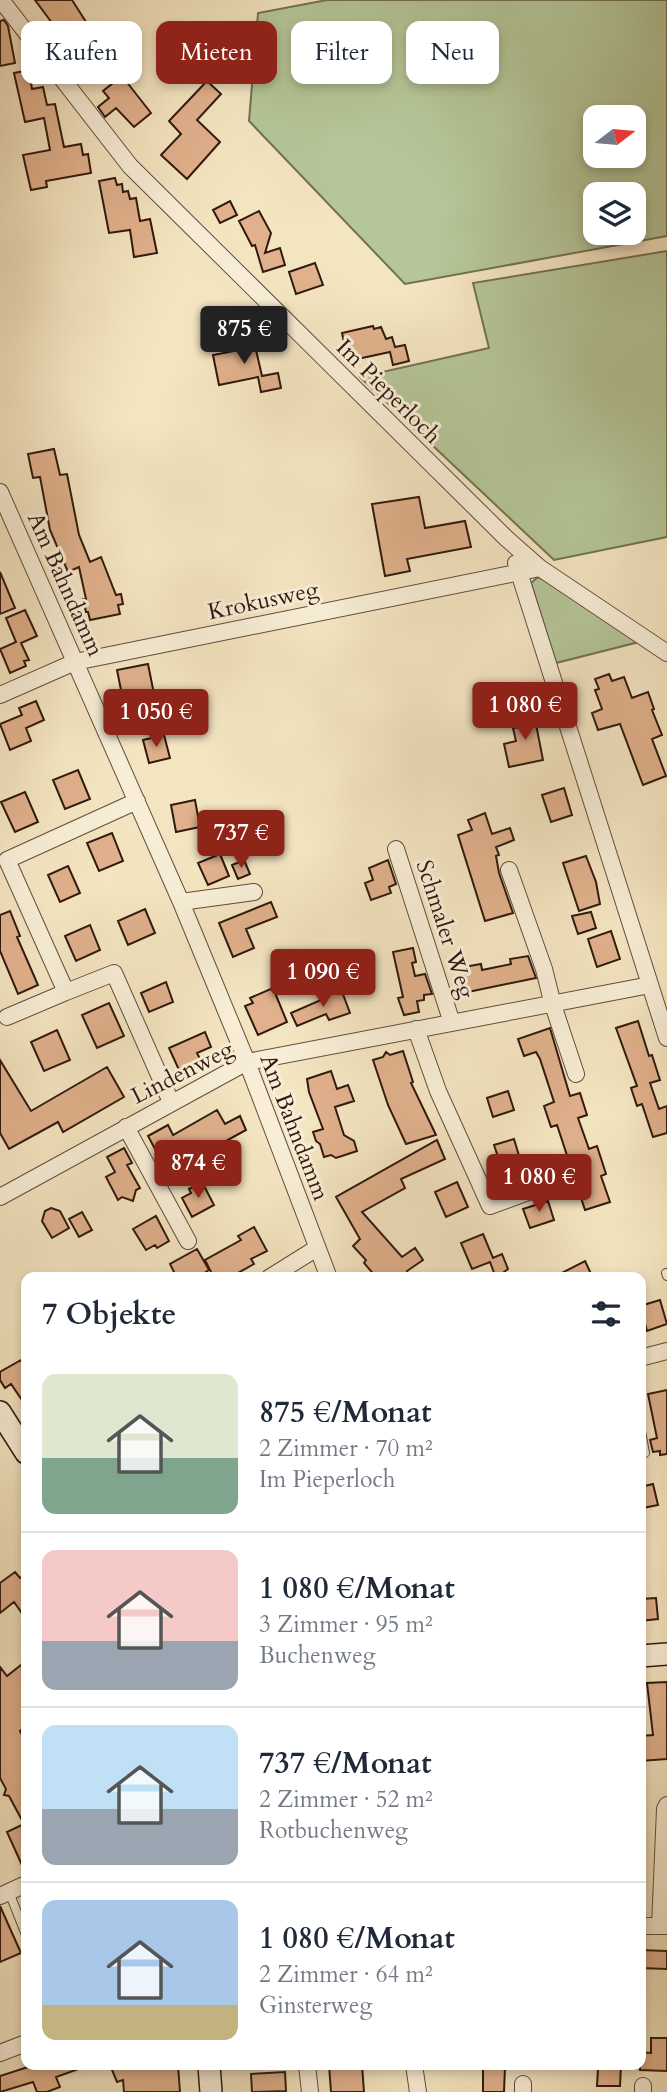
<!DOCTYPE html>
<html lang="de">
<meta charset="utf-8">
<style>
body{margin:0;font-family:Cardo,serif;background:#f2f2f3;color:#1f2937;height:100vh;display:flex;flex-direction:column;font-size:26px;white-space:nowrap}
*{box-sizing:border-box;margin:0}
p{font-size:23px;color:#747a83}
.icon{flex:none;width:38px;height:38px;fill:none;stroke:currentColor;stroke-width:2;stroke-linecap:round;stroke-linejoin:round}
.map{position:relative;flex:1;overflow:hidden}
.sheet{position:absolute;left:21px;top:1272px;width:625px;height:798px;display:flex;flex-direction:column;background:#fff;border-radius:14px;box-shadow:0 4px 10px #0003}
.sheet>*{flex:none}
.banner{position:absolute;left:21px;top:21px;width:626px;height:63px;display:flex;gap:14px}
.needle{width:46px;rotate:74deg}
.controls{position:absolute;left:583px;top:105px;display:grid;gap:14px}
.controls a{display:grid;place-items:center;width:63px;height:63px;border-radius:14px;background:#fff;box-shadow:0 4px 10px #0003;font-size:35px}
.price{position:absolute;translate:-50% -60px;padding:0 16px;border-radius:7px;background:#8f2418;color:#fff;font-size:23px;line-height:46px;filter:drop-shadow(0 2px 4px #0008)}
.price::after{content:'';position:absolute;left:50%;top:42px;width:21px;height:16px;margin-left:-10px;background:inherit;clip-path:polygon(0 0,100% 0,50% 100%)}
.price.on{background:#222;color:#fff}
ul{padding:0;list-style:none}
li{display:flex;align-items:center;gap:21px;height:175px;padding:0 21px}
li+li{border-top:2px solid #e0e1e3}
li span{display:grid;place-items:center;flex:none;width:196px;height:140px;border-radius:14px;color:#555}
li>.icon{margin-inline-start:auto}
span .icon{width:84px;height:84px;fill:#fffc;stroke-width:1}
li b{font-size:30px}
h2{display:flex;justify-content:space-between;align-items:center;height:84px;padding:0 21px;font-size:30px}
.chip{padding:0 24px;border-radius:14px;background:#fff;box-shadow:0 4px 10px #0003;font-size:24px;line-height:63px}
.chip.on{background:#8f2418;color:#fff}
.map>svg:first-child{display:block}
.green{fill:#b5c698;stroke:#737054;stroke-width:2;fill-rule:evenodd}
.building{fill:#e0b18c;stroke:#31190f;stroke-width:2}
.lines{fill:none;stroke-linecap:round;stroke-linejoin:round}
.lane-casing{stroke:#624c3c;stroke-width:10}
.street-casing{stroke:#624c3c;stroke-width:18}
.secondary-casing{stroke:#31190f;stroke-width:24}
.lane{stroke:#f8eed7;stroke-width:8}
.street{stroke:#f8eed7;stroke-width:16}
.secondary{stroke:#f8eed7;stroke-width:21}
.labels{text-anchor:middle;stroke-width:6;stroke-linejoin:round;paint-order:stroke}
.street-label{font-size:23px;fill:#31190f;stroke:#f8eed7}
</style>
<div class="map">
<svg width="667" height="2092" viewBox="0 0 667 2092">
<rect width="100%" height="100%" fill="#f4e5c1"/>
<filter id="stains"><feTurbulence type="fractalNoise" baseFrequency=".00286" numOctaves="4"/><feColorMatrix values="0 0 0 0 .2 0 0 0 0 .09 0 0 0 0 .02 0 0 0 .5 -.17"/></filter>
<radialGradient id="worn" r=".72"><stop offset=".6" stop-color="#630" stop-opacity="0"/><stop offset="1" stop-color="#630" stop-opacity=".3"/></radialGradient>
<!-- green -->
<path class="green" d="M327,0h340v236l-262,48 -156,-163 9,-108zM595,117h39v39h-39zM595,194h39v39h-39z
M667,251v286l-113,23 -194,-183 129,-29 -16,-65z
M538,577l16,8 85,57 -83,21 -25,-80z"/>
<!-- building -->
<path class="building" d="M35,0h37l16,25 -19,14 -11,-14 -3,2z
M4,20l4,6 7,37 -15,3v-45z
M29,70l3,19 11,-2 4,18 8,-1 9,43 17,-3 2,11 5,-1 3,19 -45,8 1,6 -16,3 -8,-35 27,-5 -6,-32 -19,4 -11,-49z
M122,76l29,37 -17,14 -18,-19 -11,9 -7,-10 11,-9 -6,-7z
M207,81l14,13 -24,26 23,22 -33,37 -26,-24 20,-21 -12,-13z
M115,178l2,7 5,-1 1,8 5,-1 2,8 6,-1 4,23 10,-2 7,34 -23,4 -4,-27 -21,3 -10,-52z
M230,201l7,14 -17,8 -7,-13z
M259,211l12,22 -6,20 15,-5 5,17 -22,7 -8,-27 -3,1 -13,-25z
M315,263l8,22 -27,9 -7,-22z
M373,326l1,3 7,-2 5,12 6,-2 3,10 10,-2 4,16 -16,4 -3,-13 -42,9 -6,-28z
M253,337l9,39 16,-3 3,15 -20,4 -3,-15 -39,8 -6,-30 21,-4 -2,-9z
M54,449l6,26 7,-1 12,61 11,27 11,-5 15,38 5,-1 2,10 -5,1 2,9 -30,6 -2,-8h-2l-3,-13h3l-7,-32 -11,5 -18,-42 -10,-53 -7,1 -5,-24z
M419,497l6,31 40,-7 6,26 -64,12 3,12 -25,5 -13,-72z
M0,572l15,36 -15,6z
M25,610l12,26 -16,7 8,17 -5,1 2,5 -16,7 -10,-24 16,-7 -10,-24z
M148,664l7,35 -31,6 -7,-35z
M609,674l3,7 12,-4 8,21 16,-6 6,17 -2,1 10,25 -10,4 14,37 -23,9 -23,-61 -22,6 -6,-17 10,-4 -7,-19 4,-1 -4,-10z
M36,701l8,19 -18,8 5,13 -21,9 -10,-26 22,-9 -3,-7z
M533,709l10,51 -34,7 -5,-23 12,-3 -3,-13 7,-1 -3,-15z
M164,735l6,23 -21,5 -6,-23z
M78,770l12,29 -25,10 -12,-29z
M564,788l8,27 -21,7 -9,-27z
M25,792l13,30 -23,10 -14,-30z
M195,800l5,27 -24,5 -5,-27z
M485,813l7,21 18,-6 4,12 -18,7 3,8 -3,1 3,17 14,40 -28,8 -27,-86 14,-5 -4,-10z
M112,833l11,28 -24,10 -12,-28z
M220,854l9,22 -21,9 -10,-22z
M586,856l10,26 4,22 -21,7 -16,-48z
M244,860l6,14 -12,5 -6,-14z
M388,860l8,24 -7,3 2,6 -20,7 -6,-17 8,-3 -4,-12z
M68,866l12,27 -20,9 -12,-27z
M271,902l6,15 -31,12 8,19 -21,9 -14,-34z
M145,909l10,24 -27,12 -10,-24z
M10,911l10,25 -3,1 21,48 -20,9 -18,-43v-36z
M591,912l5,16 -18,6 -6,-18z
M90,925l10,25 -24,11 -11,-25z
M611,931l9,28 -23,8 -9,-28z
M413,948l3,14 -4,1 3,13 10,-2 7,20 -8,1v5l-7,1 2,11 -15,3 -6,-17 5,-1 -10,-45z
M528,956l8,22 -73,15 -5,-25 23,-4 1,6 29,-6 -1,-5z
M166,982l7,20 -24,10 -8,-19z
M273,988l14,34 -29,13 -13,-29 8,-3 -3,-5z
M341,989l9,24 -21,7 -3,-6 -29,12 -6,-13 30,-13 -1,-3z
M109,1003l15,33 -27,12 -15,-33z
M638,1021l11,35 3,-1 8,25 -10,3 9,26 8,-3v27l-14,4 -11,-33 -5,2 -6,-18 6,-2 -21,-58z
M550,1028l20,68 10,-3 7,22 -9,3 11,31 8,-3 9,28 -5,2 9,26 -25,8 -28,-85 -6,2 -7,-21 10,-4 -14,-43 -4,-7 -12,4 -6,-17z
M57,1030l13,30 -26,11 -13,-29z
M205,1032l6,15 -14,6 4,8 -22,9 -10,-22z
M403,1051l10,31 -2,1 25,52 -30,9 -18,-39 -15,-45 10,-3 3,-5 4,3z
M0,1060l31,51 76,-44 17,30 -61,35 -5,-10 -49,27 -9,-16z
M331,1071l6,18 11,-4 6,16 -19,6 9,28 10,6 3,10 -21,7 -5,-3 -7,2 -4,-13 -4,-3 -3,-9 10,-3 -14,-37 -2,-13z
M508,1091l6,19 -21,7 -6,-19z
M217,1110l8,14 15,-8 6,14 -40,22 14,25 -14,8 -21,-36 -23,13 -14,-26 20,-11 5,10z
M514,1139l8,27 -19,6 -9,-27z
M437,1140l8,19 -44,20 4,9 -43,24 40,45 13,-9 8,12 -16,11 3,7h-33l-13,-15 2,-3 -13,-14 7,-7 -24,-42z
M124,1148l8,15 -5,2 13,23 -4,2 -3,11 -11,-4 -4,3 -12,-23 9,-5 -8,-15z
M202,1182l12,23 -22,12 -10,-19 9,-5 -2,-4z
M457,1182l11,25 -22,10 -11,-25z
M548,1201l6,19 -24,8 -7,-19z
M51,1208l9,3 9,17 -17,10 -10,-17 3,-10z
M82,1212l10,18 -13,7 -10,-18z
M156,1216l13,25 -12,7 -2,-3 -9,5 -13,-21z
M254,1227l13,24 -16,8 3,5 -25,14h-15l-9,-18 36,-20 -3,-4z
M483,1234l10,24 9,-4 6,15 -12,9 -6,-16 -18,7 -11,-26z
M197,1249l12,21 -13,8h-19l-7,-14z
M585,1261l8,17h-41z
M660,1300l7,24 -20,7 -7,-25z
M21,1360l5,9v37l-15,-22 -6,4 -5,-8v-8z
M667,1390v64l-7,1v-4l-7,1 -3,-12 7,-2 -9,-44z
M653,1484l5,21 -15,3 -3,-21z
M15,1572l5,6 6,-4v45l-12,-17 -14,11v-30z
M656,1598l2,21 -18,2v-22z
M26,1661v65l-6,5 6,12v131l-19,-42 17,-8 -15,-28 -5,-1 2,-6 -6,-11v-111l7,9z
M667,1682v77l-27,2v-25l13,-1 -6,-52z
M0,1906l21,47 -21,9z
M640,1950l27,1v18l-27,-1z
M651,2038h16v33l-27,-1v-18l11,1z
M34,2065h50v2l-28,10 4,10 -13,5h-10l-4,-10 -33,10v-16z
M110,2065h68l2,27h-56l-1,-12 -6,2z
M329,2065h33l2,27h-33z
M483,2065l22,2 -1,25h-21z
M602,2065h19l-1,21h-23l1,-17h4z
M285,2072l1,19 -34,1 -1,-18z"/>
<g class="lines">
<defs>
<path id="lane" d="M666,1273l1,3
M640,1426l5,27
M9,1892l17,43"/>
<path id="street" d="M1,0l129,166 377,373 33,29 127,85
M0,492l181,410 66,160 82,216
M516,563l151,475
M0,695l75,-33 465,-94
M137,801l-130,59 59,132 48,-19 57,129
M396,849l56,174
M509,870l35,99 9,36 23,69
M181,902l73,-10
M7,1017l59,-25
M416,1029l22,62 52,115 57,-21
M126,1127l62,114
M0,1197l247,-135 403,-77
M269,1278l48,-30
M640,1358l27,-7
M0,1896l26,-12
M640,1926h27
M660,1926l5,-117 2,-4
M0,2053l26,-10
M307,2065l3,27
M414,2065l4,27
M523,2092v-8
M643,2092v-6"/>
<path id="secondary" d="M0,1412l26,41
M640,1656l27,-2
M209,2065l2,27"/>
</defs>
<!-- lane casing -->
<use href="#lane" class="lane-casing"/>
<!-- street casing -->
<use href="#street" class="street-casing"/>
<!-- secondary casing -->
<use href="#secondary" class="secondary-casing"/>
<!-- lane -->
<use href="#lane" class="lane"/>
<!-- street -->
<use href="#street" class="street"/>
<!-- secondary -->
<use href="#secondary" class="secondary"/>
</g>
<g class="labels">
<!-- street labels -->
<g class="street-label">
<text transform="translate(389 391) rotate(45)" y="8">Im Pieperloch</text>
<text transform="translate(66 584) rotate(66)" y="8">Am Bahndamm</text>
<text transform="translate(263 600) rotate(-12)" y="8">Krokusweg</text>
<text transform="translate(446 929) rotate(72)" y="8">Schmaler Weg</text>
<text transform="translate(182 1072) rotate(-27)" y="8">Lindenweg</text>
<text transform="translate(295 1127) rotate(69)" y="8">Am Bahndamm</text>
</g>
</g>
<rect width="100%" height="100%" filter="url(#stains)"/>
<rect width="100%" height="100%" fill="url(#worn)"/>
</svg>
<div class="controls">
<a><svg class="needle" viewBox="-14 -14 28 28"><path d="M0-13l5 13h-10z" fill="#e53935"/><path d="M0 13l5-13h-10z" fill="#747a83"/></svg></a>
<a><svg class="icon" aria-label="layers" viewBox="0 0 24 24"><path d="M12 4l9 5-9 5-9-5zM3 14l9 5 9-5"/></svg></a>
</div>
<b class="price on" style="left:244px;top:366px">875 €</b>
<b class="price" style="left:525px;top:742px">1 080 €</b>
<b class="price" style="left:156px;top:749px">1 050 €</b>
<b class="price" style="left:241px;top:870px">737 €</b>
<b class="price" style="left:323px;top:1009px">1 090 €</b>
<b class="price" style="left:198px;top:1200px">874 €</b>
<b class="price" style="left:539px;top:1214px">1 080 €</b>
<div class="banner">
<a class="chip">Kaufen</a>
<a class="chip on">Mieten</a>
<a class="chip">Filter</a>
<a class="chip">Neu</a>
</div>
<section class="sheet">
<h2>7 Objekte<svg class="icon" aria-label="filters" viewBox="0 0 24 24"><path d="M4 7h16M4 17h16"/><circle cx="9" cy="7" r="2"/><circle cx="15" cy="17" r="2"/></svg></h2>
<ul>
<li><span style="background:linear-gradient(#dfe7d0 60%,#7fa58c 0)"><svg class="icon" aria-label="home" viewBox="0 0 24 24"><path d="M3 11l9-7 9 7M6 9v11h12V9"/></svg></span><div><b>875 €/Monat</b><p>2 Zimmer · 70 m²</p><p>Im Pieperloch</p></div></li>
<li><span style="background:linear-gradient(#f6c9c9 65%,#9aa5b1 0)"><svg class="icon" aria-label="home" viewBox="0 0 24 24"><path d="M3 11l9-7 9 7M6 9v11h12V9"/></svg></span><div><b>1 080 €/Monat</b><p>3 Zimmer · 95 m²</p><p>Buchenweg</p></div></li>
<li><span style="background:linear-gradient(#bfe0f5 60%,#9aa5b1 0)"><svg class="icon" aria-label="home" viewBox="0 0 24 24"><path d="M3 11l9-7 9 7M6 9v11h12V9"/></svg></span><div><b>737 €/Monat</b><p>2 Zimmer · 52 m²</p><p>Rotbuchenweg</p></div></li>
<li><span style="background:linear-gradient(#a9c7e8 75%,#c2b280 0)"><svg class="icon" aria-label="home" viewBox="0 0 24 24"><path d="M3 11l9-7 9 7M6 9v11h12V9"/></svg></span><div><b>1 080 €/Monat</b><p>2 Zimmer · 64 m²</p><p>Ginsterweg</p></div></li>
</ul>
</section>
</div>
